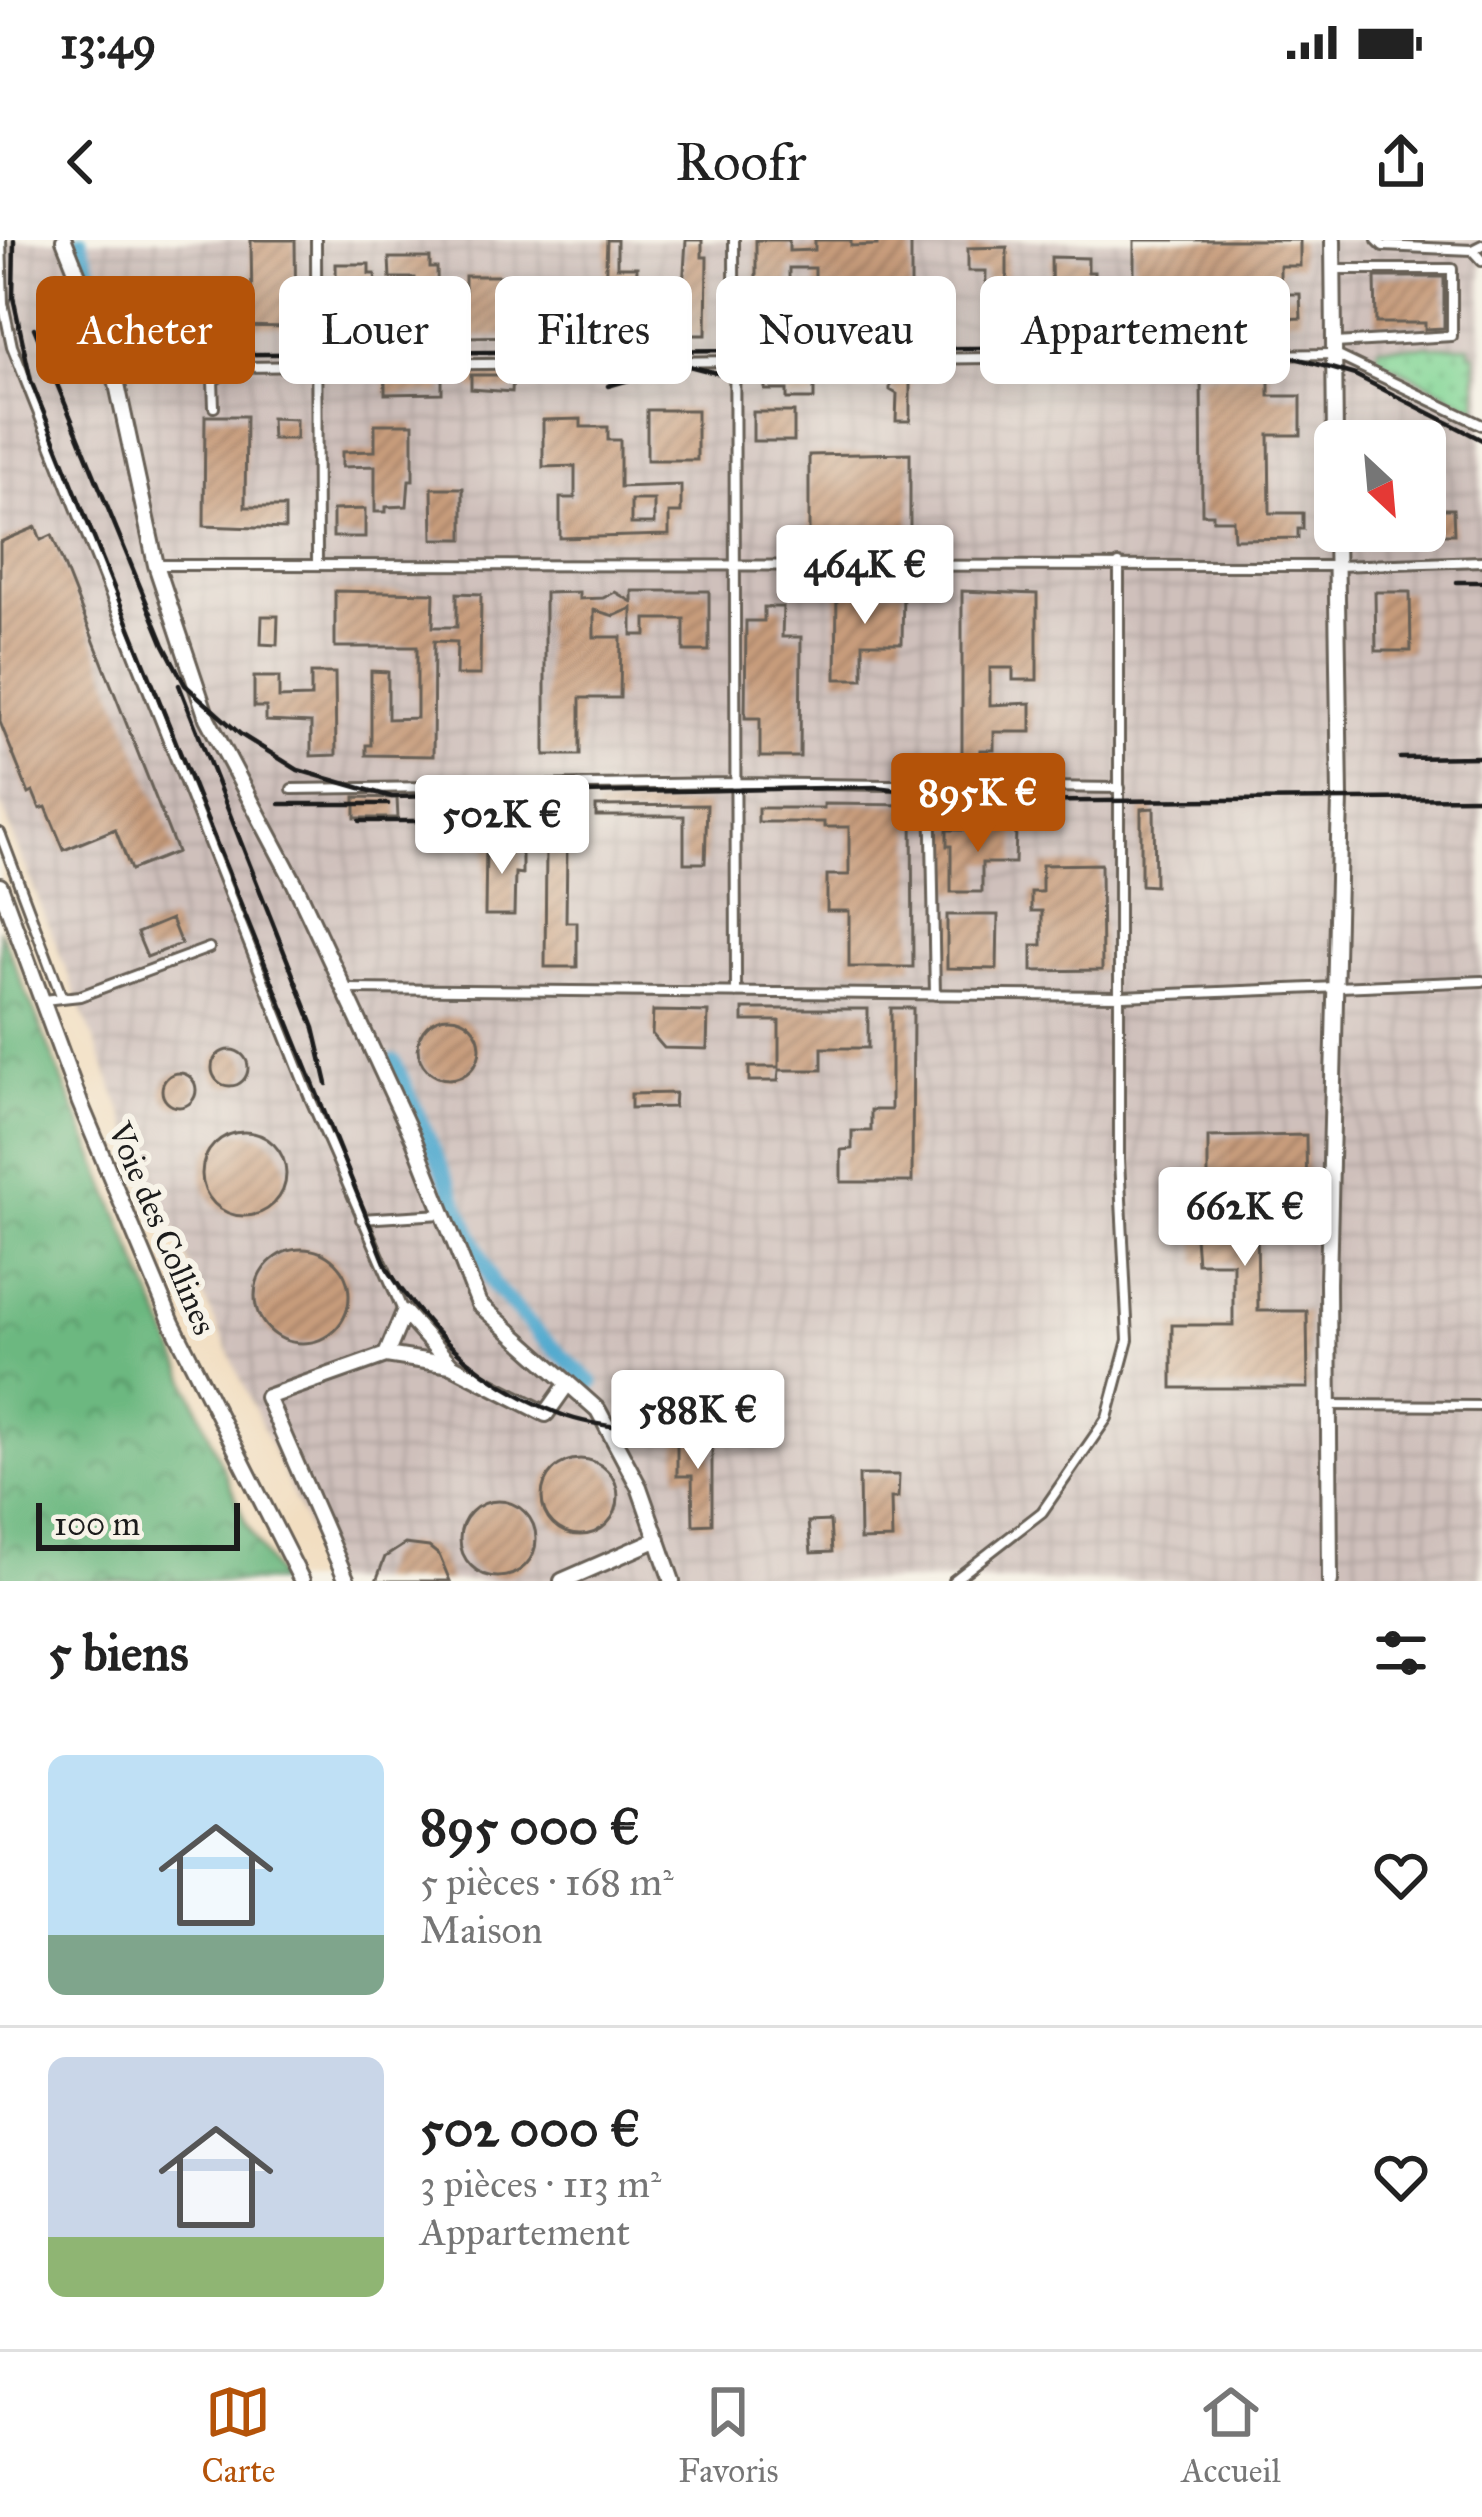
<!DOCTYPE html>
<html lang="fr">
<meta charset="utf-8">
<style>
body{margin:0;font-family:"IM FELL Great Primer",serif;background:#f2f2f2;color:#222;height:100vh;display:flex;flex-direction:column;font-size:45px;white-space:nowrap}
*{box-sizing:border-box;margin:0}
p{font-size:39px;color:#767676}
.icon{flex:none;width:66px;height:66px;fill:none;stroke:currentColor;stroke-width:2;stroke-linecap:round;stroke-linejoin:round}
.map{position:relative;height:1341px;overflow:hidden}
.details{display:flex;flex-direction:column;background:#fff;flex:1}
.details>*{flex:none}
.hud{position:absolute;left:36px;top:36px;width:1410px;height:108px;display:flex;gap:24px}
.needle{width:78px;rotate:154deg}
.tools{position:absolute;left:1314px;top:180px;display:grid;gap:24px}
.tools a{display:grid;place-items:center;width:132px;height:132px;border-radius:18px;background:#fff;box-shadow:0 6px 30px #0003;font-size:60px}
.scale{position:absolute;left:36px;bottom:30px;width:204px;box-sizing:border-box;padding-left:12px;border:6px solid #1c1c1c;border-top:0;font-size:33px;line-height:42px;white-space:nowrap;color:#1c1c1c;-webkit-text-stroke:9px #f7f3e8;paint-order:stroke}
.price{position:absolute;translate:-50% -102px;padding:0 27px;border-radius:12px;background:#fff;color:#222;font-size:39px;line-height:78px;filter:drop-shadow(0 3px 6px #0008)}
.price::after{content:'';position:absolute;left:50%;top:72px;width:36px;height:27px;margin-left:-18px;background:inherit;clip-path:polygon(0 0,100% 0,50% 100%)}
.price.current{background:#b45309;color:#fff}
ul{padding:0;list-style:none}
li{display:flex;align-items:center;gap:36px;height:300px;padding:0 48px}
li+li{border-top:3px solid #e0e0e0}
li span{display:grid;place-items:center;flex:none;width:336px;height:240px;border-radius:18px;color:#555}
li>.icon{margin-inline-start:auto}
span .icon{width:144px;height:144px;fill:#fffc;stroke-width:1}
li b{font-size:51px}
h2{display:flex;justify-content:space-between;align-items:center;height:144px;padding:0 48px;font-size:51px}
.pill{padding:0 42px;border-radius:18px;background:#fff;box-shadow:0 6px 30px #0003;font-size:42px;line-height:108px}
.pill.current{background:#b45309;color:#fff}
.status{display:flex;justify-content:space-between;align-items:center;height:84px;padding:0 60px;background:#fff;direction:ltr}
.status svg{height:33px;fill:currentColor}
header{display:flex;justify-content:space-between;align-items:center;height:156px;padding:0 48px;background:#fff;font-size:54px;font-weight:600}
.dock{display:flex;justify-content:space-around;align-items:center;height:168px;border-top:3px solid #e0e0e0;background:#fff;font-size:33px;color:#767676}
.dock a{display:grid;justify-items:center;gap:6px}
.dock .current{color:#b45309}
.map>svg:first-child{display:block}
.industrial{fill:url(#industrial-grid);fill-rule:evenodd}
.green{fill:url(#green-dots);stroke:#507a5a;stroke-width:3}
.forest{fill:url(#forest-crowns);stroke:#446a4e;stroke-width:3}
.lines{fill:none;stroke-linecap:round;stroke-linejoin:round}
.canal{stroke:#52aacf;stroke-width:15}
.building{fill:url(#building-hatch);fill-rule:evenodd}
.service-casing{stroke:#676056;stroke-width:14}
.minor-casing{stroke:#676056;stroke-width:20}
.service{stroke:#fff;stroke-width:8}
.minor{stroke:#fff;stroke-width:14}
.rail{stroke:#1c1c1c;stroke-width:4.5}
.labels{text-anchor:middle;stroke-width:12;stroke-linejoin:round;paint-order:stroke}
.street-label{font-size:33px;fill:#1c1c1c;stroke:#f7f3e8}
</style>
<div class="status"><b>13:49</b><svg viewBox="0 0 49 12"><path d="M0 12V9h3v3zM5 12V6h3v6zM10 12V3h3v9zM15 12V0h3v12zM26 1h20v11H26zM47 4h2v5h-2z"/></svg></div>
<header><svg class="icon" aria-label="back" viewBox="0 0 24 24"><path d="M15 5l-7 7 7 7"/></svg>Roofr<svg class="icon" aria-label="share" viewBox="0 0 24 24"><path d="M12 15V3M7 8l5-5 5 5M5 13v7h14v-7"/></svg></header>
<div class="map">
<svg width="1482" height="1341" viewBox="0 0 1482 1341">
<defs>
<pattern id="industrial-grid" width="8" height="8" patternUnits="userSpaceOnUse" patternTransform="scale(3)"><rect width="8" height="8" fill="#cfc0bb"/><path d="M0 4h8M4 0v8" fill="none" stroke="#b1a4a0"/></pattern>
<pattern id="green-dots" width="8" height="8" patternUnits="userSpaceOnUse" patternTransform="scale(3)"><rect width="8" height="8" fill="#85d798"/><path d="M2 2h.1M6 6h.1" fill="none" stroke="#72b882" stroke-width="1.8" stroke-linecap="round"/></pattern>
<pattern id="forest-crowns" width="20" height="18" patternUnits="userSpaceOnUse" patternTransform="scale(3)"><rect width="20" height="18" fill="#6cb880"/><path d="M2 6a3 3 0 1 1 6 0M12 15a3 3 0 1 1 6 0" fill="none" stroke="#589568"/></pattern>
<pattern id="building-hatch" width="6" height="6" patternUnits="userSpaceOnUse" patternTransform="scale(3)"><rect width="6" height="6" fill="#c79c7c"/><path d="M-1 1l2-2M0 6l6-6M5 7l2-2" fill="none" stroke="#a17e65"/></pattern>
</defs>
<rect width="100%" height="100%" fill="#f7f3e8"/>
<filter id="ink" filterUnits="userSpaceOnUse"><feTurbulence type="fractalNoise" baseFrequency=".00833" numOctaves="2"/><feDisplacementMap in="SourceGraphic" scale="24" xChannelSelector="R" yChannelSelector="G"/><feConvolveMatrix kernelMatrix="1 2 1 2 8 2 1 2 1" color-interpolation-filters="sRGB"/></filter>
<filter id="wash" filterUnits="userSpaceOnUse"><feTurbulence type="fractalNoise" baseFrequency=".004" numOctaves="4" result="noise"/><feDisplacementMap in="SourceGraphic" scale="48" xChannelSelector="R" yChannelSelector="G"/><feGaussianBlur stdDeviation="2.7" result="paint"/><feColorMatrix in="noise" values="0 0 0 0 0 0 0 0 0 0 0 0 0 0 0 0 0 1.4 0 .05"/><feComposite in="paint" operator="in"/></filter>
<g filter="url(#wash)">
<rect width="100%" height="100%" fill="#f2dec1"/>
<!-- industrial -->
<path class="industrial" d="M0,0h1482v1341h-1151l-202,-452 -129,-327zM1335,201h90v90h-90z"/>
<!-- green -->
<path class="green" d="M1470,106v8h5l2,54 -95,-48 -5,-7 2,-6z"/>
<!-- forest -->
<path class="forest" d="M0,689l245,592 35,60h-280z"/>
<g class="lines">
<!-- canal -->
<path class="canal" d="M80,0l39,114
M394,821l100,225 46,50 52,47"/>
</g>
<g id="blocks">
<!-- building -->
<path class="building" d="M251,0h44l1,87 -63,-1v-20h19z
M607,0h10v27h20l-1,26 -31,-1z
M686,0h16v17h5l-1,78h-26z
M756,0h33v11l26,-1v-10h36v6l26,-1v-5h34v94h-96l-1,-14h-25v14h-33zM789,28h26v26l-26,1z
M1134,0h166v26h-20v28h20l1,24 -21,1v15h-20v-11h-103v-6h-23z
M1007,7v87h-22l1,-63h-18v-23z
M1051,17l37,1v14h6v28l-6,1v18h-36z
M389,18h41v10h7l1,53h-7v16l-94,1 -1,-74h33v10h6l1,12h-7l1,25h46l-1,-33h-25z
M465,36h36v41h26v19l-62,1z
M1375,37h69v51l-19,1v-6h-49z
M1269,134v22h32v39h-32l1,78h33v16h-5v9l-64,1 -1,-19h-20v-6h-11l-1,-139z
M442,135v18l-57,1v-18z
M471,135h42l-1,17 -41,-3z
M890,135h20v46h-14l1,-27 -7,-4z
M781,136l33,1v22h-27v-9h-22v-13z
M647,170h50v50h-50z
M753,172h41v29h-41z
M205,176h41l-1,91h40v22l-81,-3z
M271,178l25,1v20h-24z
M581,179v8h27v13h12v47l61,-2v28h-12v22l-109,3v-40h15v-32l-32,1v-47zM631,260h23v24h-23z
M375,184h38v56h-4l-2,26 -21,1v5h-11v-46l-33,1v-15l33,-1z
M910,213v82l-101,1v-81z
M432,248h31v51h-30z
M365,269v28h-32v-27z
M1425,269h28l1,25h-29z
M36,287l5,13 11,-5 125,317 -46,18 -16,-41 -51,21 -18,-43 -6,2 -7,-17 -4,2 -29,-72v-180z
M335,351l99,2 -1,34h24v-34l24,1 -1,81h-24l1,-33 -23,-1 -1,115 -67,-1v-10h5v-74l17,1v47l29,-1v-71h-82z
M632,351h77v60h-25v-32h-38v16h-14v-27l-18,8 -20,-6v27h27l-1,61h-40v57h-35v-162l34,-1v7l24,-1 12,-6 17,10z
M837,351h66l-1,52h-39v36h-27z
M962,351l75,3v86h-24v-12h-23v37l41,-2v29h-37v18h-14v5h-18z
M1375,352h35l1,59h-35z
M764,367h19l-1,30h19l-1,120h-40v-39h-15l1,-97h18z
M262,376h16l-1,29 -16,-1z
M311,433h24l1,82 -25,1v-33l-45,-2v-14h-12v-30h25v21l32,-1z
M355,557l42,1 1,20h-43z
M824,564l88,1 1,162h-64v-56h-22v-36h22v-48h-25v-5h-66v-14h66z
M707,565l-2,58h-21v-47h-88v-10z
M1154,568l1,78 -14,-1v-76z
M947,590h69l-1,33h-33v29h-31v-46h-4z
M486,603h36v31l-7,-1 -1,42h-29z
M546,607h21l-1,75h11v45h-32z
M1101,624l1,106 -70,1v-26h10v-34h-11v-19h11v-27z
M947,675h51l-1,54 -50,-1z
M171,679l10,25 -34,13 -10,-24z
M891,768h22l-1,174h-71v-32l11,-1v-18h19v-21h20z
M743,769h125v39h-46v22h-43l-1,11h-29v-14h30v-46h-36z
M653,771l55,1 -1,37 -43,-1 -12,-14z
M418 808a31 31 0 1 1 62 0a31 31 0 1 1-62 0Z
M212 828a18 18 0 1 1 36 0a18 18 0 1 1-36 0Z
M162 850a17 17 0 1 1 34 0a17 17 0 1 1-34 0Z
M675,853l-1,14 -43,1v-14z
M202 934a42 42 0 1 1 84 0a42 42 0 1 1-84 0Z
M1306,895l1,77 -50,1 1,98h49l1,77h-136v-63h61v-62h-36l-3,-39 3,-25h11v-62z
M255 1056a47 47 0 1 1 94 0a47 47 0 1 1-94 0Z
M712,1193v91l-19,1 -1,-49h-15v-42z
M542 1257a38 38 0 1 1 76 0a38 38 0 1 1-76 0Z
M859,1235h40l-1,23h-7l1,41 -32,1z
M460 1299a38 38 0 1 1 76 0a38 38 0 1 1-76 0Z
M830,1281l2,31 -21,1 -3,-31z
M405,1304l24,3 10,8 11,26h-74l9,-24z"/>
</g>
</g>
<g filter="url(#ink)">
<use href="#blocks" fill-opacity="0" stroke="#676056" stroke-width="3"/>
<g class="lines">
<defs>
<path id="service" d="M1,0l2,63 9,43 298,752 93,213
M316,0l1,325
M734,0l2,753
M1377,0l6,6 89,4 10,-5
M1472,10l10,11
M1333,29h119v67l-117,7
M214,167l-1,-26 20,-14 1101,-13 148,71
M158,325l1179,1 145,-5
M931,544l4,211
M292,549l442,-6 386,5
M0,593l62,165
M344,749l778,7 360,-15
M44,760l36,-4 129,-48
M361,979l81,-5
M1328,1165l154,1
M953,1341l89,-69 65,-94 21,-78 -9,-181v-595"/>
<path id="minor" d="M64,0l48,121 44,204 51,153 87,164 50,107 70,151 65,164 119,106 41,77 33,94
M1333,0l2,201
M0,646l80,217 92,220 130,258
M386,1115l65,10 95,49 22,-31
M347,1341l-80,-184 119,-42 18,-43 47,53
M562,1341l96,-42
M1330,1341l-2,-298 12,-485 -4,-267"/>
</defs>
<!-- service casing -->
<use href="#service" class="service-casing"/>
<!-- minor casing -->
<use href="#minor" class="minor-casing"/>
<!-- service -->
<use href="#service" class="service"/>
<!-- minor -->
<use href="#minor" class="minor"/>
<!-- rail -->
<path class="rail" d="M14,0l-1,57 18,84 356,887c42,67 98,117 173,146 50,20 121,14 175,15
M34,88l130,317 21,40 55,49 58,36 94,27 484,-10 116,15
M138,115l1073,-9 67,7 77,22 127,65
M668,120c51,15 104,28 157,22 29,-3 61,-16 90,-23
M608,146l80,-23
M1457,342h25
M179,445l135,343 13,56
M1400,518l82,-1
M976,562l506,-4
M280,564h108
M360,581h78l83,-14"/>
</g>
</g>
<g class="labels">
<!-- street labels -->
<g class="street-label">
<text transform="translate(163 988) rotate(67)" y="12">Voie des Collines</text>
</g>
</g>
</svg>
<div class="tools">
<a><svg class="needle" viewBox="-14 -14 28 28"><path d="M0-13l5 13h-10z" fill="#e53935"/><path d="M0 13l5-13h-10z" fill="#767676"/></svg></a>
</div>
<div class="scale">100 m</div>
<b class="price" style="left:865px;top:387px">464K €</b>
<b class="price current" style="left:978px;top:615px">895K €</b>
<b class="price" style="left:502px;top:637px">502K €</b>
<b class="price" style="left:1245px;top:1029px">662K €</b>
<b class="price" style="left:698px;top:1232px">588K €</b>
<div class="hud">
<a class="pill current">Acheter</a>
<a class="pill">Louer</a>
<a class="pill">Filtres</a>
<a class="pill">Nouveau</a>
<a class="pill">Appartement</a>
</div>
</div>
<section class="details">
<h2>5 biens<svg class="icon" aria-label="filters" viewBox="0 0 24 24"><path d="M4 7h16M4 17h16"/><circle cx="9" cy="7" r="2"/><circle cx="15" cy="17" r="2"/></svg></h2>
<ul>
<li><span style="background:linear-gradient(#bfe0f5 75%,#7fa58c 0)"><svg class="icon" aria-label="home" viewBox="0 0 24 24"><path d="M3 11l9-7 9 7M6 9v11h12V9"/></svg></span><div><b>895 000 €</b><p>5 pièces · 168 m²</p><p>Maison</p></div><svg class="icon" aria-label="heart" viewBox="0 0 24 24"><path d="M12 20l-8-8c-3-5 5-10 8-4 3-6 11-1 8 4z"/></svg></li>
<li><span style="background:linear-gradient(#c9d6e8 75%,#8fb573 0)"><svg class="icon" aria-label="home" viewBox="0 0 24 24"><path d="M3 11l9-7 9 7M6 9v11h12V9"/></svg></span><div><b>502 000 €</b><p>3 pièces · 113 m²</p><p>Appartement</p></div><svg class="icon" aria-label="heart" viewBox="0 0 24 24"><path d="M12 20l-8-8c-3-5 5-10 8-4 3-6 11-1 8 4z"/></svg></li>
</ul>
</section>
<nav class="dock">
<a class="current"><svg class="icon" aria-label="map" viewBox="0 0 24 24"><path d="M3 6l6-2 6 2 6-2v14l-6 2-6-2-6 2zM9 4v14M15 6v14"/></svg>Carte</a>
<a><svg class="icon" aria-label="saved" viewBox="0 0 24 24"><path d="M7 4h10v16l-5-4-5 4z"/></svg>Favoris</a>
<a><svg class="icon" aria-label="home" viewBox="0 0 24 24"><path d="M3 11l9-7 9 7M6 9v11h12V9"/></svg>Accueil</a>
</nav>
